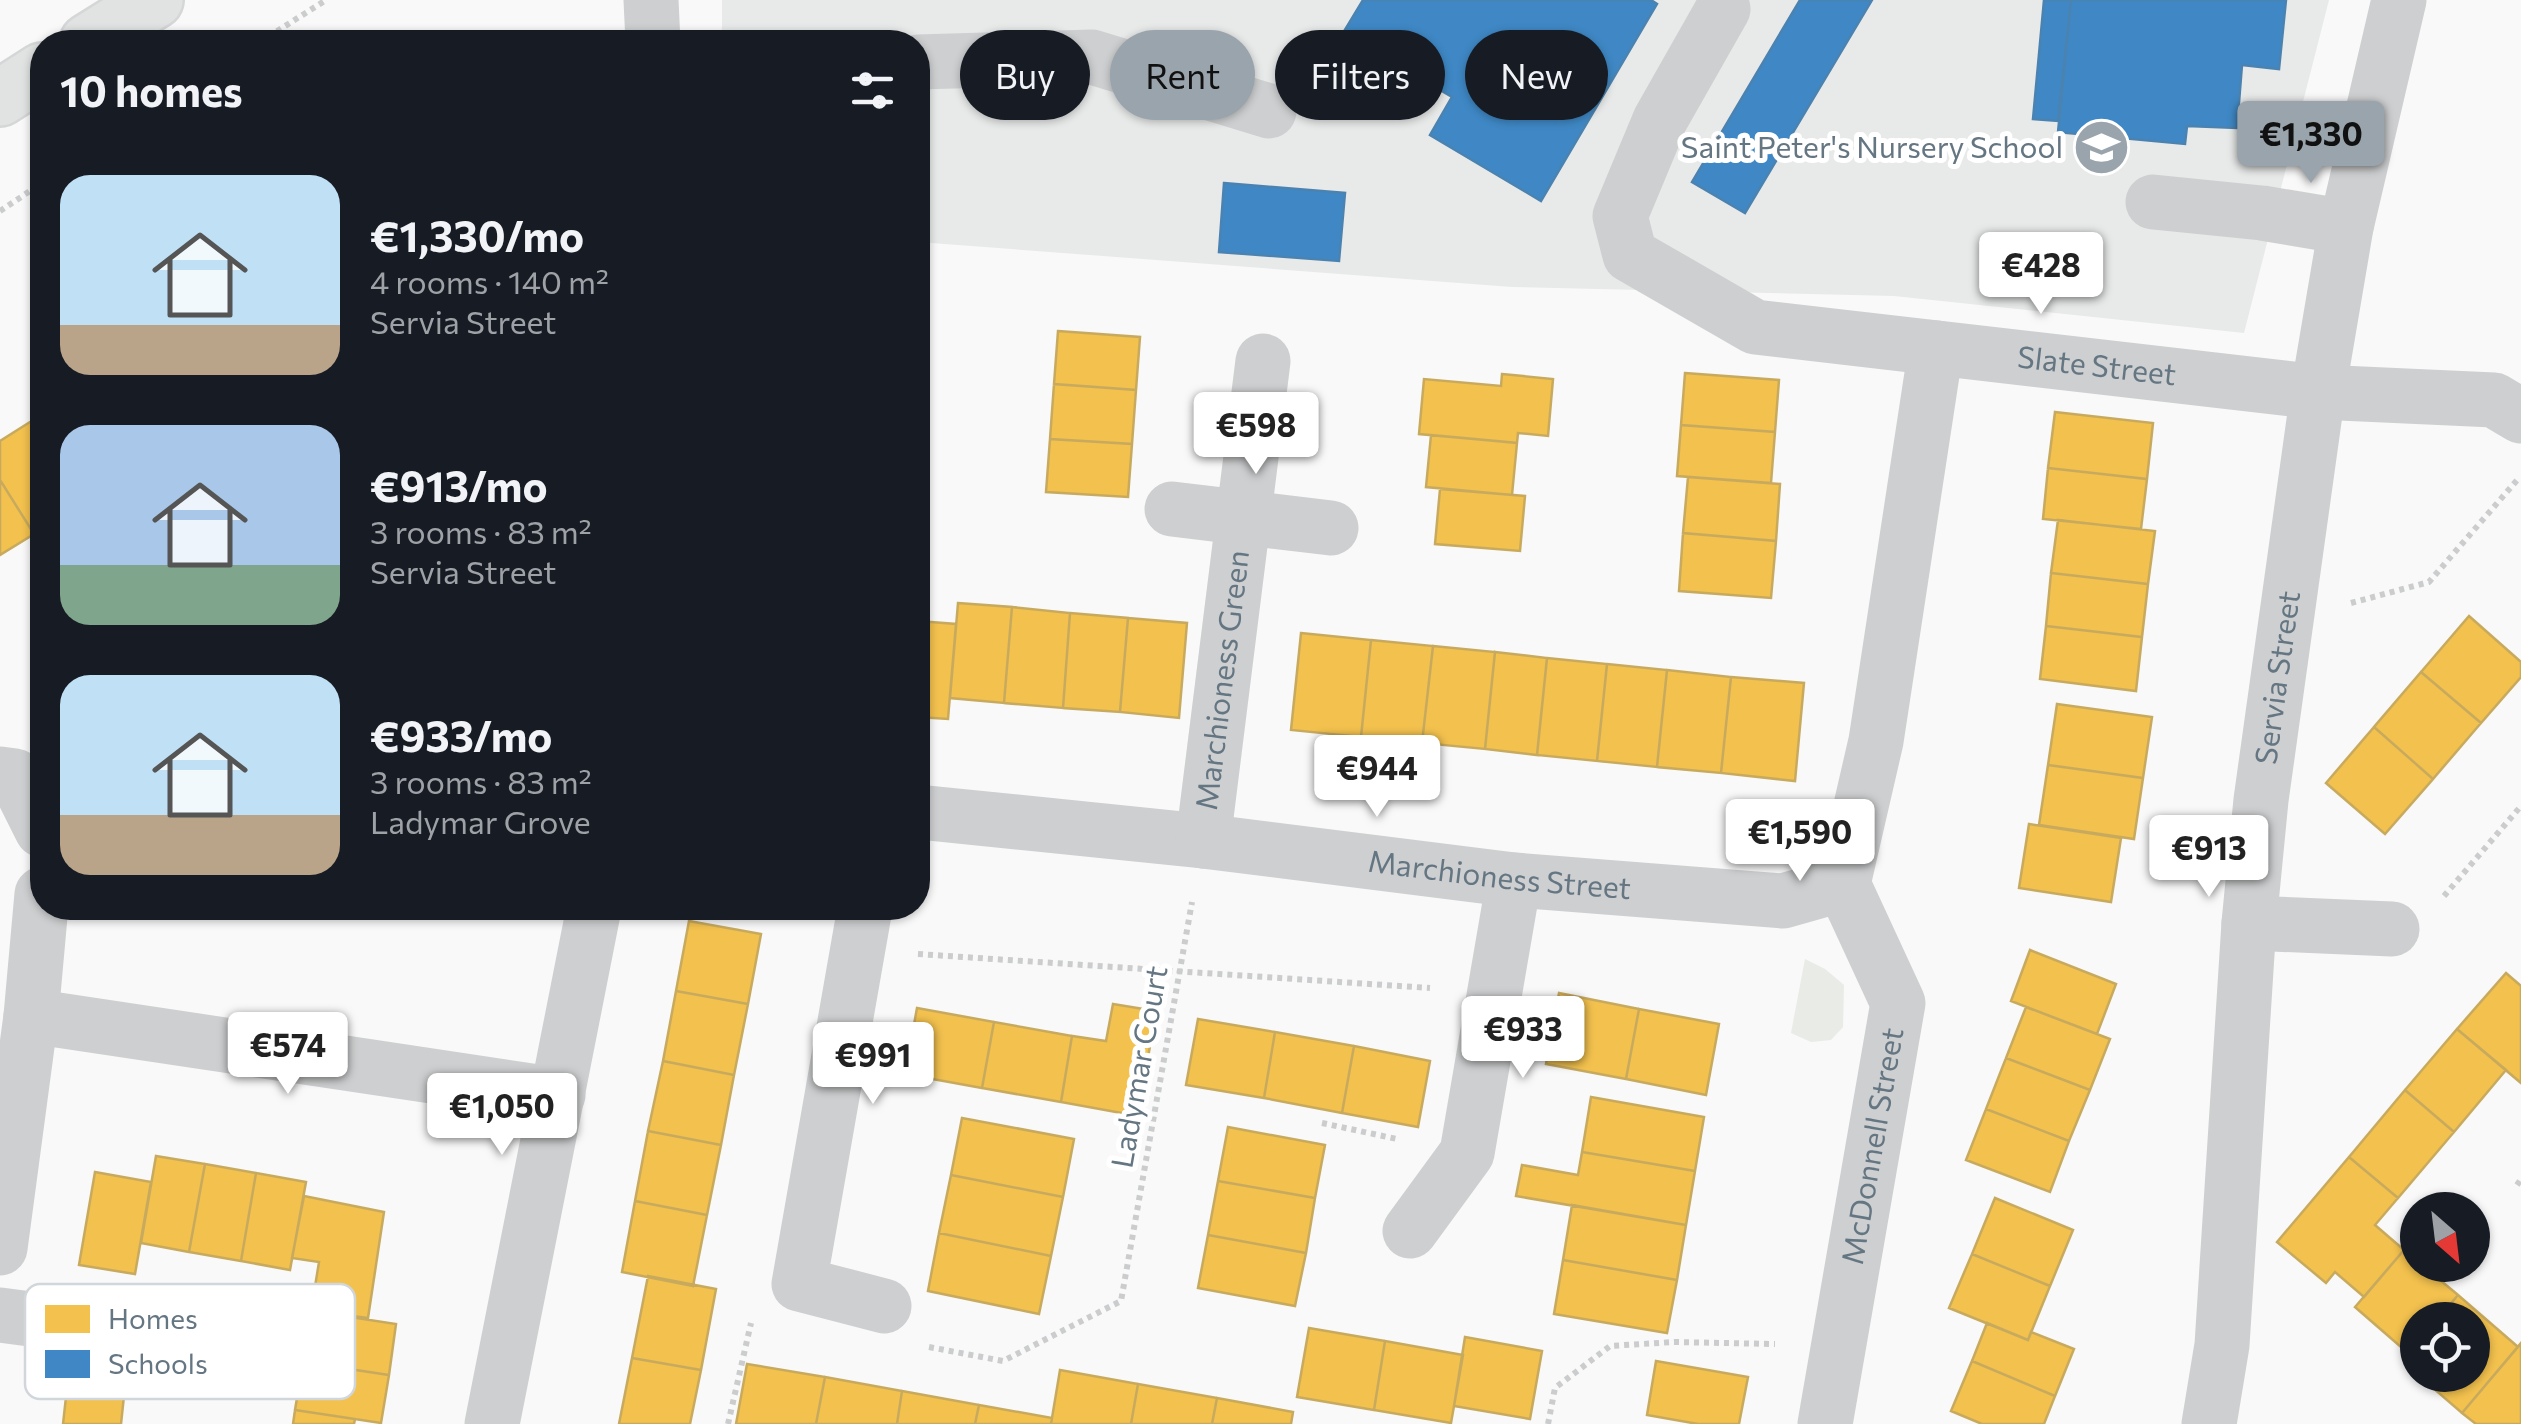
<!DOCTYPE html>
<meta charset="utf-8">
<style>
body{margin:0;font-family:Commissioner,sans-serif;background:#242831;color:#f1f3f6;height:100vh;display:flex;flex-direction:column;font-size:38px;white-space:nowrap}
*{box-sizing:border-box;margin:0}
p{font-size:32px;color:#9ea1a6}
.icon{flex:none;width:55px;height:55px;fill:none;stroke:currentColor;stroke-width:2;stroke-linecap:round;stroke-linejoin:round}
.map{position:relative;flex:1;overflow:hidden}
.sheet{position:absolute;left:30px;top:30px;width:900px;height:890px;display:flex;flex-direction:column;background:#171b24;border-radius:40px;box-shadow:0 2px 8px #0004}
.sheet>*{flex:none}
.hud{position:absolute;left:960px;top:30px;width:950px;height:90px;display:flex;gap:20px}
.needle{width:65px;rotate:152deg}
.buttons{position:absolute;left:2400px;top:1192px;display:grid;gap:20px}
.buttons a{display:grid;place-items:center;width:90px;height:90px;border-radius:50%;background:#171b24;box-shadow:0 2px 8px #0004;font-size:50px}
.price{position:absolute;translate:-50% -85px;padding:0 22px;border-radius:10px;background:#fff;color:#222;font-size:32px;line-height:65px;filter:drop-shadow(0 2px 5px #0008)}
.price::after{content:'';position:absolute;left:50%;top:60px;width:30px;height:22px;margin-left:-15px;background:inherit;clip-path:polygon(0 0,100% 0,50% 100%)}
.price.on{background:#99a4ac;color:#111}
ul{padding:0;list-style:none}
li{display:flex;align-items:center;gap:30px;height:250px;padding:0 30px}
li span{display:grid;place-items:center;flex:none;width:280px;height:200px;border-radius:30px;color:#555}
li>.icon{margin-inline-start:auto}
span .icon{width:120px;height:120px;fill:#fffc;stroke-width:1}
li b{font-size:42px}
h2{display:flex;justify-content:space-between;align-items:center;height:120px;padding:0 30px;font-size:42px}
.chip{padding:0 35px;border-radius:45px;background:#171b24;box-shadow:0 2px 8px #0004;font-size:35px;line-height:90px}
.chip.on{background:#99a4ac;color:#111}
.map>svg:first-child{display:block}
.built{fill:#e8e9e9}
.green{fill:#e8ebe6}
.homes{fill:#f2c14e;stroke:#c8aa5e;stroke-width:2.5}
.schools{fill:#3f88c5;stroke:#4a83b1;stroke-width:2.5}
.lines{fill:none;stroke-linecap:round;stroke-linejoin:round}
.major-casing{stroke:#d5d6d7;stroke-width:60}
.path{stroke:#cbcccd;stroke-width:6;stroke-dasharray:5 5;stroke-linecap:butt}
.minor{stroke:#cecfd0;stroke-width:55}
.major{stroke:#e1e2e2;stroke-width:55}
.labels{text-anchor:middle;stroke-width:10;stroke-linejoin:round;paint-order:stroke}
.poi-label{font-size:30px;fill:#657683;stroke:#fff;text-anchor:end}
.street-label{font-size:30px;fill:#657683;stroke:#fff}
.key{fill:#fff;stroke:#d1d6da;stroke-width:2.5}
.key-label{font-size:28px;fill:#657683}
</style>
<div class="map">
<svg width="2521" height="1424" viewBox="0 0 2521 1424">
<rect width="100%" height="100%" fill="#f9f9f9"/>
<!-- built -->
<path class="built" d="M722,0h1607l-85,333 -350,-37 -382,-9 -594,-45v-200h-196z"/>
<!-- green -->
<path class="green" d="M1805,959l20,10 19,16 -1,42 -12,13 -20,2 -20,-9z"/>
<!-- homes -->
<path class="homes" d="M1058,331l82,6 -4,53 -82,-6z
M1685,373l94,7 -4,52 -94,-7z
M1502,374l51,5 -5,57 -30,-3 -1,10 -98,-9 5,-55 77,7z
M1054,384l82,6 -4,54 -82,-5z
M2055,412l98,11 -6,56 -99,-11z
M38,417l4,7v104l-8,6 -34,-54v-39z
M1681,425l94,7 -4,51 -94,-7z
M1431,435l86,8 -5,52 -86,-8z
M1050,439l82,5 -4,53 -82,-5z
M2048,468l99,11 -6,50 -98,-10z
M1688,477l92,7 -4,57 -93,-8z
M0,480l34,54 -34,21z
M1440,489l85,7 -5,55 -85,-7z
M2058,520l97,11 -7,53 -97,-11z
M1683,533l93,8 -5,57 -92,-7z
M2051,573l97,11 -6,53 -96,-11z
M958,603l54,4 -8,96 -54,-5z
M1012,607l58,6 -7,95 -59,-5z
M1070,613l58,5 -8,94 -57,-4z
M2469,616l52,46v15l-40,46 -60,-51z
M1128,618l59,5 -8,95 -59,-6z
M918,621l38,3 -8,95 -30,-2z
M2046,626l96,11 -6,54 -96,-12z
M1301,633l70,7 -10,97 -70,-7z
M1371,640l62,6 -11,97 -61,-6z
M1433,646l62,6 -10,97 -63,-6z
M1495,652l52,6 -10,97 -52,-6z
M1547,658l60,6 -10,97 -60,-6z
M1607,664l60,6 -10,97 -60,-6z
M1667,670l64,7 -10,96 -64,-6z
M2421,672l60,51 -48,56 -59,-52z
M1731,677l73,6 -9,98 -74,-8z
M2057,704l95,13 -9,61 -95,-13z
M2374,727l59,52 -48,55 -59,-51z
M2048,765l95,13 -9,61 -95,-14z
M2029,824l92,14 -10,64 -92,-14z
M689,921l72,13 -13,70 -72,-13z
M2030,950l86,34 -19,50 -86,-33z
M2506,973l15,13v97l-64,-54z
M676,991l72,13 -14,71 -71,-14z
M1559,993l80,16 -13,70 -80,-15z
M1113,1004l43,7 -18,105 -77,-14 11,-66 34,5z
M2026,1007l84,32 -20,51 -84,-32z
M917,1008l77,14 -12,66 -77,-14z
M1639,1009l80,15 -13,71 -80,-16z
M1198,1019l77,13 -11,66 -78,-13z
M994,1022l78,14 -11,66 -79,-14z
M2457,1029l49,41 -52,62 -49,-42z
M1275,1032l79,14 -12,67 -78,-15z
M1354,1046l76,15 -12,66 -76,-14z
M2006,1058l84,32 -21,51 -83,-32z
M663,1061l71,14 -13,70 -73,-14z
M2405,1090l49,42 -56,66 -49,-41z
M1591,1097l113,20 -9,54 -113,-19z
M1986,1109l83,32 -19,51 -84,-32z
M962,1118l112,21 -11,58 -112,-22z
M1228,1127l97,18 -10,53 -97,-17z
M648,1131l73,14 -14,70 -72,-14z
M1582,1152l113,19 -9,54 -170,-29 6,-31 56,10z
M156,1156l49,8 -16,88 -48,-9z
M2349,1157l49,41 -23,27 29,25 -40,47 -29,-25 -9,11 -49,-41z
M205,1164l51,9 -15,88 -52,-9z
M95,1172l56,10 -16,92 -56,-9z
M256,1173l50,9 -16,88 -49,-9z
M951,1175l112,22 -12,59 -112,-23z
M1218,1181l97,17 -9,55 -98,-18z
M304,1196l80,16 -16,106 -57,-7 8,-49 -27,-4z
M1995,1198l78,32 -23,56 -78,-32z
M635,1201l72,14 -14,71 -71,-14z
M1572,1205l114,20 -9,55 -114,-20z
M939,1233l112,23 -12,58 -111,-23z
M1208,1235l98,18 -11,53 -97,-18z
M2404,1250l14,11v4h4l36,30 -21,25h-19v24l-9,10 -54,-47z
M1972,1254l78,32 -22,54 -79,-32z
M1563,1260l114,20 -10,53 -113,-19z
M648,1276l68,13 -15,81 -69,-12z
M2458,1295l60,52 -56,66 -44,-38h54v-55h-35z
M311,1311l85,13 -7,51 -86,-13z
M1987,1323l41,17 3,-8 43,17 -19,47 -83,-35z
M1309,1328l76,13 -11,69 -77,-13z
M1465,1337l77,14 -12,68 -76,-13z
M1385,1341l78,14 -12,68 -77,-13z
M2521,1343v81h-45l-14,-11z
M632,1358l69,12 -11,54h-71z
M1656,1361l92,16 -9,47h-41l-51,-9z
M1972,1361l83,35 -11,28h-62l-31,-13z
M303,1362l86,13 -8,48 -86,-13z
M747,1364l78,13 -9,47h-80z
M1060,1370l78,14 -7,40h-80z
M825,1377l77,14 -5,33h-81z
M1138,1384l79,14 -5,26h-81z
M67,1388l57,8 -3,28h-58z
M902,1391l77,14 -4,19h-78z
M1217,1398l76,14 -2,12h-79z
M979,1405l73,13 -1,6h-76z
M295,1410l60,9 -1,5h-61z"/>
<!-- schools -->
<path class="schools" d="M1363,0h288l6,4 -116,197 -111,-66 22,-38 -109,-64z
M1800,0h72l-127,213 -53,-31z
M2044,0h27l-13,121 -25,-2z
M2071,0h215l-7,69 -37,-4 -5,63 -50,-2 -2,18 -127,-12z
M1224,183l121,10 -6,68 -120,-9z"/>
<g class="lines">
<defs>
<path id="major" d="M88,42l67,-42
M0,98l42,-27"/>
</defs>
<!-- major casing -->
<use href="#major" class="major-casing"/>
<!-- path -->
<path class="path" d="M260,42l66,-42
M0,211l42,-28
M2351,603l78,-21 89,-103
M2444,896l77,-90
M918,954l512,34
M1322,1123l75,16
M2517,1185l4,-6
M929,1347l74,14 118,-60 71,-399
M728,1424l23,-101
M1548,1424l7,-36 55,-42 64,-4 101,2"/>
<!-- minor -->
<g class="minor">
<path d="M651,0l2,42"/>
<path id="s1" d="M1723,9l-63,111 -40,96 10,39 125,72 563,65 176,8 27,16"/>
<path d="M918,62l174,-5 177,54"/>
<path d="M2153,202l109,11 84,14"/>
<path d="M1172,509l159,19"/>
<path d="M0,774l15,2 27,54"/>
<path id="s2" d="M918,812l285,29 311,39 269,21 60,-17"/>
<path id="s3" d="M1203,841l60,-480"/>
<path d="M865,908l-66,376 85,22"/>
<path d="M2249,923l143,6"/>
<path d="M31,1016l527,79"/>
<path d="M1410,1231l57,-78 47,-273"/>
<path d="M0,1248l31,-232 11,-122"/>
<path d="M0,1315l226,30"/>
<path d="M492,1424l102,-516"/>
<path id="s4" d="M1825,1424l73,-421 -55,-119 33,-143 60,-393"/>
<path id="s5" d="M2209,1424l13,-79 27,-422 12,-123 57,-408 28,-165 53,-227"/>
</g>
<!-- major -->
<use href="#major" class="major"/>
</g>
<!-- icons -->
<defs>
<symbol id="school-disc" viewBox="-11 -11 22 22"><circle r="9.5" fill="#99a4ac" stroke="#fff"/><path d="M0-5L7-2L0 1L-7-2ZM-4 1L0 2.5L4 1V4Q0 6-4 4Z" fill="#fff"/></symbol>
</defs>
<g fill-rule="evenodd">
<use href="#school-disc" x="2070" y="116" width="63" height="63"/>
</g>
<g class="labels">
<!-- poi labels -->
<g class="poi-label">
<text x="2063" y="158">Saint Peter's Nursery School</text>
</g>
<!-- street labels -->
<g class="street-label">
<text dy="10" stroke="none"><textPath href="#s1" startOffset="760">Slate Street</textPath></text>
<text dy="10" stroke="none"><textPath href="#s5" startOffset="750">Servia Street</textPath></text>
<text dy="10" stroke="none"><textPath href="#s3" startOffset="162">Marchioness Green</textPath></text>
<text dy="10" stroke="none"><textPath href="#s2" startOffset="585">Marchioness Street</textPath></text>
<text transform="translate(1140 1067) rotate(-80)" y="10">Ladymar Court</text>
<text dy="10" stroke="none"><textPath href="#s4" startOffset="282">McDonnell Street</textPath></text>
</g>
</g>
<!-- legend -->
<rect x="25" y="1284" width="330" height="115" rx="15" class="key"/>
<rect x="45" y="1305" width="45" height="28" fill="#f2c14e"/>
<rect x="45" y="1350" width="45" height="28" fill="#3f88c5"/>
<g class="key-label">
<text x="108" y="1329">Homes</text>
<text x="108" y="1374">Schools</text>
</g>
</svg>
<div class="buttons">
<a><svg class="needle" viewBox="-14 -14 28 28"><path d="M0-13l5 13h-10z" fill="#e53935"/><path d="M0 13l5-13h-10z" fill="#9ea1a6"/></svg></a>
<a><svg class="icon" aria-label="locate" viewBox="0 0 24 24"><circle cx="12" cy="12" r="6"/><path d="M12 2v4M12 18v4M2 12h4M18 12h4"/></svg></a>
</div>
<b class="price on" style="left:2311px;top:186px">€1,330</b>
<b class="price" style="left:2041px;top:317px">€428</b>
<b class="price" style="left:1256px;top:477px">€598</b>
<b class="price" style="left:1377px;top:820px">€944</b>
<b class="price" style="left:1800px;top:884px">€1,590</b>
<b class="price" style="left:2209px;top:900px">€913</b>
<b class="price" style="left:1523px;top:1081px">€933</b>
<b class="price" style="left:288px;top:1097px">€574</b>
<b class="price" style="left:873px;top:1107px">€991</b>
<b class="price" style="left:502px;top:1158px">€1,050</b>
<div class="hud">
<a class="chip">Buy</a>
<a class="chip on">Rent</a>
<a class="chip">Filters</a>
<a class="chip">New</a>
</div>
<section class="sheet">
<h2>10 homes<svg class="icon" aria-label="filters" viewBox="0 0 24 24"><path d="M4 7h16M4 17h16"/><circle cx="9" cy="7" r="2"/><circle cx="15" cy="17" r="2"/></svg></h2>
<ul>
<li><span style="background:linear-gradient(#bfe0f5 75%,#b9a48a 0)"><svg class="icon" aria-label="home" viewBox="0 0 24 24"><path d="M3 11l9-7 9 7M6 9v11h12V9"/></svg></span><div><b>€1,330/mo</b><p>4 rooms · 140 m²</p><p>Servia Street</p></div></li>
<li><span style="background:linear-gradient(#a9c7e8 70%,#7fa58c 0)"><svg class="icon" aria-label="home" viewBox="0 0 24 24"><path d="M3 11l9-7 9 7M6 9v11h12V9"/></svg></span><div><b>€913/mo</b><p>3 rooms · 83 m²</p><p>Servia Street</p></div></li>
<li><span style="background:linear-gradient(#bfe0f5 70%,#b9a48a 0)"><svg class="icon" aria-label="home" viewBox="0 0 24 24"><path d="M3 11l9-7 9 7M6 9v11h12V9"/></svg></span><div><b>€933/mo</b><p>3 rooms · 83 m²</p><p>Ladymar Grove</p></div></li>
</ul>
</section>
</div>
